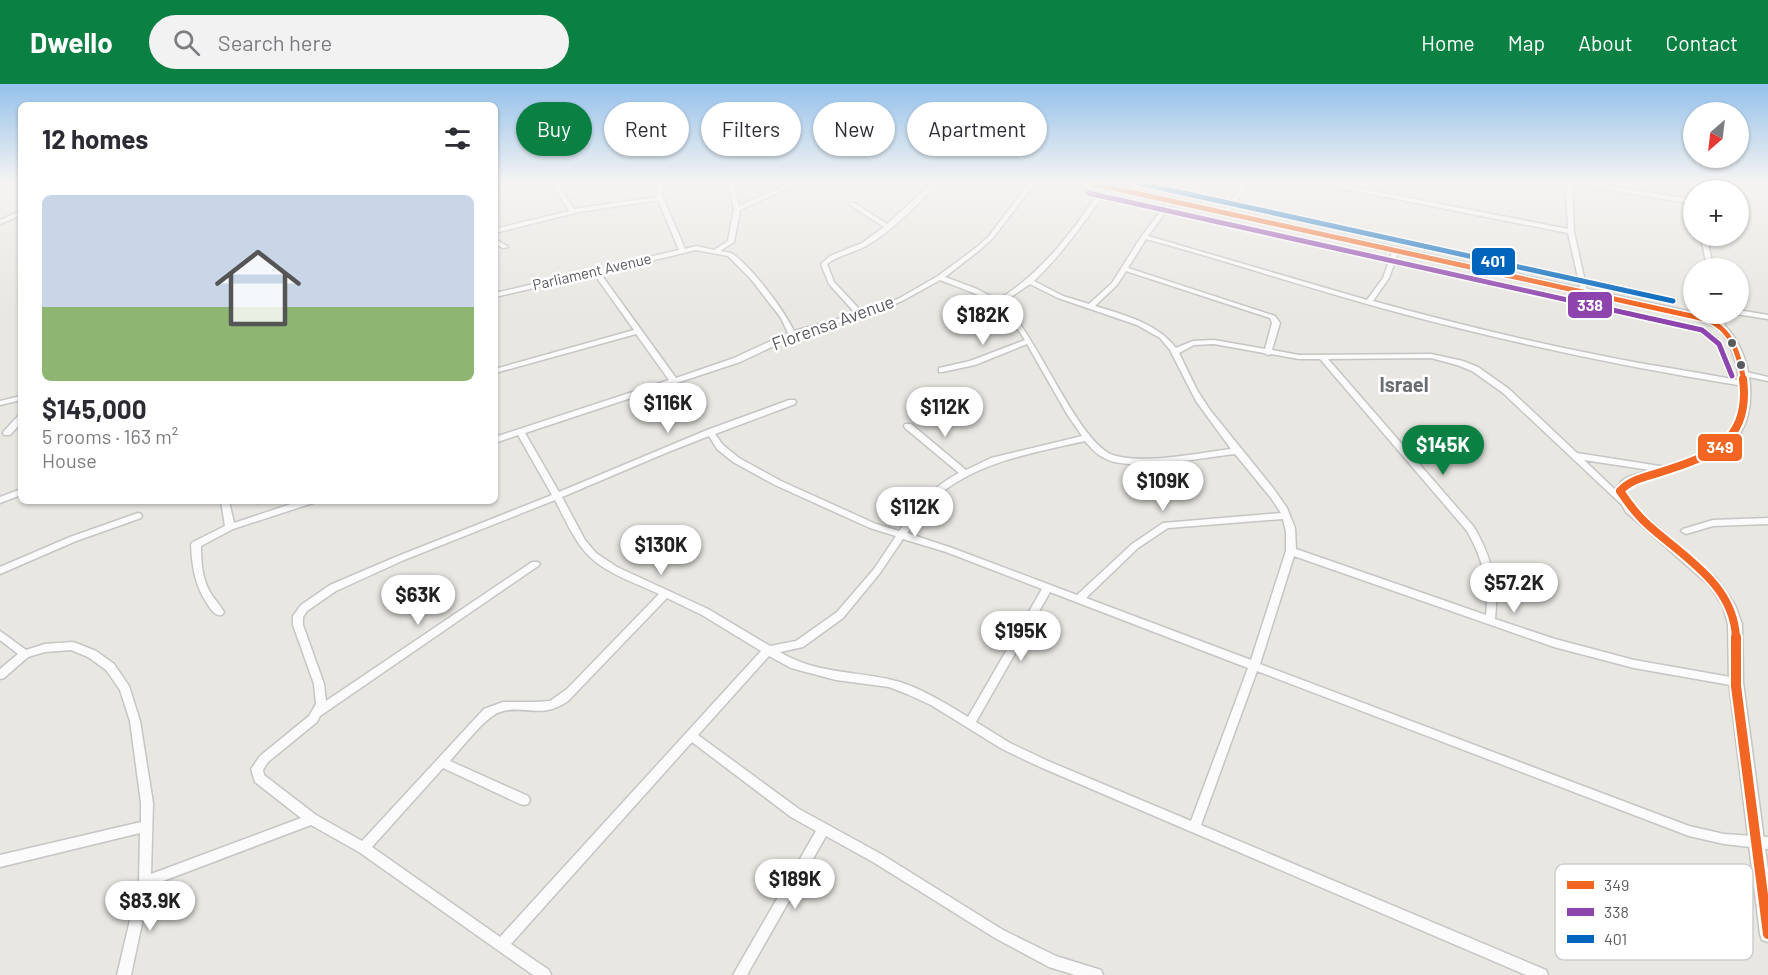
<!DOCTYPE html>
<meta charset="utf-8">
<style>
body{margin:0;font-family:Barlow,sans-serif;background:#f2f2f3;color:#2b2b33;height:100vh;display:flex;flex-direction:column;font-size:22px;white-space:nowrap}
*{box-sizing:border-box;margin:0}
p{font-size:20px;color:#7c7c81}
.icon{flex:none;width:33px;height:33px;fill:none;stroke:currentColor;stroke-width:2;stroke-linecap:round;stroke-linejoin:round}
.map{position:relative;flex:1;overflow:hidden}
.panel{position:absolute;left:18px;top:18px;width:480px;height:402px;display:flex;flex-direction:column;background:#fff;border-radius:9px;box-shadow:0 2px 4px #0004}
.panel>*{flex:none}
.guide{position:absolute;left:516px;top:18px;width:570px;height:54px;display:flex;gap:12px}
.needle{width:39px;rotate:208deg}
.fabs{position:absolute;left:1683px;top:18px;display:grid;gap:12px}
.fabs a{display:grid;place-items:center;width:66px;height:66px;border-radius:50%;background:#fff;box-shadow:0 2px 4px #0004;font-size:30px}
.price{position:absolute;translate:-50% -51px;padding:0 14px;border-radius:21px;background:#fff;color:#222;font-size:20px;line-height:39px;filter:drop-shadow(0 2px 3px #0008)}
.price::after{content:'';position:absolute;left:50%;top:36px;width:18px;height:14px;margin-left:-9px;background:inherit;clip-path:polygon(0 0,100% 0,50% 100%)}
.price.active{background:#0b8043;color:#fff}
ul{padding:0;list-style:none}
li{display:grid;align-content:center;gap:12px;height:318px;padding:0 24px}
li span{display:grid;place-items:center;height:186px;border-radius:9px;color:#555}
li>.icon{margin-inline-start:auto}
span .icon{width:108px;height:108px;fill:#fffc;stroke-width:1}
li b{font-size:26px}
h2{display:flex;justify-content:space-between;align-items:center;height:72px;padding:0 24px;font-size:26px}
.pill{padding:0 21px;border-radius:27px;background:#fff;box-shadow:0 2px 4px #0004;font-size:21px;line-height:54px}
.pill.active{background:#0b8043;color:#fff}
header{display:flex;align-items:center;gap:36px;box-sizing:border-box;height:84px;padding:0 30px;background:#0b8043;color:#fff}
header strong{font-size:28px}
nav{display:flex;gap:33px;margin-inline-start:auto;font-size:21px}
.search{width:420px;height:54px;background:#f2f2f3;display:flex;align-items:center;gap:15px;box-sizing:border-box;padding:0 21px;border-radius:33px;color:#7c7c81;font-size:22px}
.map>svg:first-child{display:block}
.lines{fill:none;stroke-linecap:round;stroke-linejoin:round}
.minor-casing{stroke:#c5c5c4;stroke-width:3}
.tertiary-casing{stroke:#c5c5c4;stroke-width:3}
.minor{fill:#fcfbfb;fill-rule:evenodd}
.tertiary{fill:#fcfbfb;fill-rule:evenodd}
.bus-1-far2-casing{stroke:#fff;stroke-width:8}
.bus-1-far1-casing{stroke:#fff;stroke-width:12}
.bus-1-casing{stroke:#fff;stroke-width:14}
.bus-2-casing{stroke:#fff;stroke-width:8}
.bus-3-casing{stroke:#fff;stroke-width:8}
.bus-1-far2{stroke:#f26522;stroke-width:5}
.bus-1-far1{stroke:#f26522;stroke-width:8}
.bus-1{stroke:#f26522;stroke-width:10}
.bus-2{stroke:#8e44ad;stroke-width:5}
.bus-3{stroke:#0065bd;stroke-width:5}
.bus-dot{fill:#595b5f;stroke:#fff;stroke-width:2}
.labels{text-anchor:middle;stroke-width:5;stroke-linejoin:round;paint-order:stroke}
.far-street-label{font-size:15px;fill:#595b5f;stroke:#fff}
.street-label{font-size:18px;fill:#595b5f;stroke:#fff}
.neighbourhood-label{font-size:20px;font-weight:bold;fill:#6a6d71;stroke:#fff}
.key{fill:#fff;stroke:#cdcecf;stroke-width:1.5}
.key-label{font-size:16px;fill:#595b5f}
.line-badge{stroke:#fff;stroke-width:2}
.badge-label{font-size:16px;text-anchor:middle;font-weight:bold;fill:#fff}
</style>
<header>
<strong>Dwello</strong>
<div class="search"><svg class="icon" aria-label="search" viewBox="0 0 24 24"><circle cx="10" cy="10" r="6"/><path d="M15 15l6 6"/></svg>Search here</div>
<nav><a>Home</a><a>Map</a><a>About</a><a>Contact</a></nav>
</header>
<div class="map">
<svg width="1768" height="891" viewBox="0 0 1768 891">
<rect width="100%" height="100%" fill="#e8e7e2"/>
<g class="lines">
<defs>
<path id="minor" d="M552,99h6l16,26 83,-12v-14h6l-1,12 23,54 11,-3 18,4 14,-9 6,-32 -6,-26h6l5,23 52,-23h8l-59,27 -6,32 -14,9c5,1 10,1 14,4 19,14 50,55 60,76l62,-17 -27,-30 -8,-20 9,-8 32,-13 22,-16 -34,-22v-2h4l33,21 45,-41h6c-19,20 -48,50 -72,63 -13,7 -27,9 -39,18l7,18 28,30 36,-13 40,-23 39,-29 12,-11 40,-53h6l-42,55 -12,11 -36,28 32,12 21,11c47,-30 75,-69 105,-114l2,-1 3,2c-22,34 -45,66 -74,94l29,15 26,8 23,-21 29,-46 28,-37 2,-1 3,2 -26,35 219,64 16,-22 10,-28 3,-2 3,2 -10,28 -16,23c76,21 153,40 230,55 48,10 96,16 144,26v4h-3c-112,-18 -223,-41 -333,-70 -89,-23 -176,-53 -265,-77l-18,29 147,48 5,7 -8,27 27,5 132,-1 32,7 15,6 31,22 68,64 89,14 1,2 -4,3 -79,-12 44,42 -4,3 -3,-1 -118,-111 -31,-22 -15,-6 -26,-7 -103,1 146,168c17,29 25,58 21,92l60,20 79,21 102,18 4,1 1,3 -1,3 -4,1 -102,-18 -80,-21 -260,-91 -34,108 429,162 35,8 44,3v12l-44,-5 -35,-8 -432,-165 -56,154 345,145 2,5h-22l-486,-208 -38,-18 -71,-44 -24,-11 -18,-7 -53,-7 -45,-12 -22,-12 -71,79 101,74 82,45 122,76 53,26 45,14 2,5h-28l-26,-8 -54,-29 -122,-76 -47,-26 -79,139h-14l83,-144 -25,-14 -99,-75 -181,202 38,26 2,5h-18l-174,-123 -48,-27 -161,61 -19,89h-14l22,-93 1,-49 -140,34v-12l141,-33v-19l-11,-82 -10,-31 -14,-20 -18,-13 -17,-7 -26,2 -17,5 -24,21 -4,1v-10l18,-15 -18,-14v-9l26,19 19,-6 27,-2 4,1 20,8 18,13 15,22 11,35 13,82 -2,71 150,-56 -46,-36 -4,-13 9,-13 49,-40 7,-12 -2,-20 -21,-59v-9l8,-11 29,-20 68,-29 154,-61 -34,-60 -23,8v-6l174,-57 -33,-46 -141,39v-4l139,-39 -40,-56 -99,23v-4l184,-43 -21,-50 -79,12 -84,21v-4l74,-18zM696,166l32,6 22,22 31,40 7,15 -54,25 -58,20 -76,-105zM1126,187l144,47 2,5 -7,26 -51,-9 -21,1 -17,7c-19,-25 -52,-33 -81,-42l22,-21zM940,196c44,17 58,19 85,60l-55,21 -31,7v4h3l33,-7 52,-21 40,70 15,22 -91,22 -25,12 -55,-46h-6l-1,2 1,2 54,45c-26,13 -43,34 -60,58l-23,-7 -95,-43 -42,-23 -16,-13 -8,-11 80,-30 1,-2 -1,-2h-6l-82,30 -148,62 -34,-59 215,-71 55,-26 68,-20 39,-15zM1030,200l28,14 79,27 23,13 10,12 26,51 35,48c-32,4 -84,15 -115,7 -37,-8 -79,-123 -114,-153zM1214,260l50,9 4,2 3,-1 28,5h21l147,172c15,26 23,54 19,84l-190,-66 -1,-21 -8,-20 -14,-20 -63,-78 -13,-20 -18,-37 15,-8zM709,352l8,13 16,13 42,23 95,43 26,8 -22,33 -37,43 -41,29 -26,5 -62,-37 -91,-42 -21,-14 -11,-13 -23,-43 106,-45zM1085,357c6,7 12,14 21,18 25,13 100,-2 129,-5l36,44 10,15 -118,10 -31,21 -55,51 -125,-47 -45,-15c9,-12 17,-25 29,-36 42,-36 97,-44 149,-56zM555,416c10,19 19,41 34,56 18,18 47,27 70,38l-92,95 -17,12 -16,1h-31l-19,7 -122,132 -46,-26 -52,-40 -1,-5 5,-8 49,-40 3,-6 218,-150 2,-2 -2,-2h-6l-206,139 -2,-17 -21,-59v-8l4,-6 29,-20 68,-31zM1283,435l3,13v19l-35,109 -165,-62 52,-50 30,-20zM903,455l43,13 96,37 -74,128c-25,-15 -51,-32 -80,-38 -37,-8 -74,-6 -108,-27l23,-5 40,-29 37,-45zM1050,508l198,76 -57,153 -143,-60 -38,-18 -34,-21zM667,514l35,17 59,36 -261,286 -128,-90 71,-79 77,36 4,1 4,-1 2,-4 -2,-4 -78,-35c11,-12 36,-45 50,-49 24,-8 41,8 68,-11z
M1242,99h6l-20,31h-4l-1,-1z
M1322,99h11l235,46 -2,-46h6l2,49 13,59 -3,2 -3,-2 -13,-58 -243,-48z
M1577,99h13l104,17v4l-114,-19z
M1691,99h6l1,7 -5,1z
M21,127v4l-21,9v-4z
M1701,152h6l6,32h-6z
M495,155l12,7 1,1 -5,1 -8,-4z
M1738,226l30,5v4l-32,-5h2z
M1715,230h8l2,14 -1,2h-3l-4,-2z
M1739,287h3l26,6v4l-29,-6z
M21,312v4l-21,5v-4z
M21,331v8l-11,12h-6l-1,-2 1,-2 14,-15z
M21,405v6l-21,8v-6z
M221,417h8l5,22 66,-22h14l-1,2 -80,26 -32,17c0,16 1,32 9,46 4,7 10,13 14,20l-2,3c-7,1 -10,-4 -14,-10 -13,-19 -16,-38 -17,-61l2,-2 32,-16z
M138,429l3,1 1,2 -1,2 -65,23 -76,33v-7l70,-30z
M1768,434v6l-55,2 -27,8 -5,-3 2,-2 30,-9z"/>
<path id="tertiary" d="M1086,99h14l587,128c12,3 29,6 38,15 27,26 36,87 9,115 -20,21 -75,34 -102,44l-6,7 8,14 83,73 18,26 7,19 1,58 25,188v72l-6,-2 -2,-6 -31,-252 -1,-58 -5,-18 -14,-21 -83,-73 -12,-21c3,-4 6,-8 9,-11 7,-5 18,-7 26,-9 25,-8 56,-15 76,-34 24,-22 16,-86 -6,-107 -9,-8 -23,-10 -34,-14z"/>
</defs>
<!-- minor casing -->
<use href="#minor" class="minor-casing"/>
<!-- tertiary casing -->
<use href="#tertiary" class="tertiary-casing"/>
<!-- minor -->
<use href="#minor" class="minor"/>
<!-- tertiary -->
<use href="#tertiary" class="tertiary"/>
<defs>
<path id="bus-1-far2" d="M1090,99l615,136c27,9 34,36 39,62"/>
<path id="bus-1-far1" d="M1736,554c-2,-54 -53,-81 -89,-114 -11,-10 -19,-21 -27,-33 11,-12 26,-14 41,-19 51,-16 90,-31 82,-93"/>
<path id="bus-1" d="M1736,553v49l32,248"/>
<path id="bus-2" d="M1088,109l614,137 17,14 13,32"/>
<path id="bus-3" d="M1138,99l535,118"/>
</defs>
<!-- bus-1-far2 casing -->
<use href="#bus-1-far2" class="bus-1-far2-casing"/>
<!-- bus-1-far1 casing -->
<use href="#bus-1-far1" class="bus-1-far1-casing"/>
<!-- bus-1 casing -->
<use href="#bus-1" class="bus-1-casing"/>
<!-- bus-2 casing -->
<use href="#bus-2" class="bus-2-casing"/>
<!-- bus-3 casing -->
<use href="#bus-3" class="bus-3-casing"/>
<!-- bus-1-far2 -->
<use href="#bus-1-far2" class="bus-1-far2"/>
<!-- bus-1-far1 -->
<use href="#bus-1-far1" class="bus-1-far1"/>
<!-- bus-1 -->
<use href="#bus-1" class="bus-1"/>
<!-- bus-2 -->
<use href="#bus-2" class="bus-2"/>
<!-- bus-3 -->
<use href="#bus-3" class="bus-3"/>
</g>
<!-- sky -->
<linearGradient id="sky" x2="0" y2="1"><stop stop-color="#95c1eb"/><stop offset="0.44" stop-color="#f5f4f2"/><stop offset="1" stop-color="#f5f4f2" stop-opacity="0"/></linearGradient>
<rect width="1768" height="224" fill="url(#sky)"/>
<!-- markers -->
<g class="bus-dot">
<circle cx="1732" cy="259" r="5"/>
<circle cx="1741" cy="281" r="5"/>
</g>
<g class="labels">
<!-- far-street labels -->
<g class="far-street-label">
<text transform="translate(592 188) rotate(-13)" y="5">Parliament Avenue</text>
</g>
<!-- street labels -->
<g class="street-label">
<text transform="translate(833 239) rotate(-20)" y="6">Florensa Avenue</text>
</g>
<!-- neighbourhood labels -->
<g class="neighbourhood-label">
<text x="1404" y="308">Israel</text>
</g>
</g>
<!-- legend -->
<rect x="1555" y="780" width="198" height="96" rx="9" class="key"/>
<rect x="1567" y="797" width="27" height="8" fill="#f26522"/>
<rect x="1567" y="824" width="27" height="8" fill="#8e44ad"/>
<rect x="1567" y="851" width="27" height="8" fill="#0065bd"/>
<g class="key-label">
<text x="1604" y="807">349</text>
<text x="1604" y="834">338</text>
<text x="1604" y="861">401</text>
</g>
<g class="line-badge">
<rect x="1471" y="163" width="45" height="29" rx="6" fill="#0065bd"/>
<rect x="1567" y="207" width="46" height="28" rx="6" fill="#8e44ad"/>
<rect x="1697" y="349" width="46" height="29" rx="6" fill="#f26522"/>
</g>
<g class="badge-label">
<text x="1493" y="183">401</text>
<text x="1590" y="227">338</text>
<text x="1720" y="369">349</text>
</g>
</svg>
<div class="fabs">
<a><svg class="needle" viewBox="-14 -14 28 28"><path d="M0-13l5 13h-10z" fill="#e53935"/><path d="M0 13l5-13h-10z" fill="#7c7c81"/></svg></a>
<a>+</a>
<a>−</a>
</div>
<b class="price" style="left:983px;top:262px">$182K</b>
<b class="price" style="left:668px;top:350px">$116K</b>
<b class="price" style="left:945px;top:354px">$112K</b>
<b class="price active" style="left:1443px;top:392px">$145K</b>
<b class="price" style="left:1163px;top:428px">$109K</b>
<b class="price" style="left:915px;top:454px">$112K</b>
<b class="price" style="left:661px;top:492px">$130K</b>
<b class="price" style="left:1514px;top:530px">$57.2K</b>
<b class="price" style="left:418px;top:542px">$63K</b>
<b class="price" style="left:1021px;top:578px">$195K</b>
<b class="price" style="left:795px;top:826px">$189K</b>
<b class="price" style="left:150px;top:848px">$83.9K</b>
<div class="guide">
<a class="pill active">Buy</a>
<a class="pill">Rent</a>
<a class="pill">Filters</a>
<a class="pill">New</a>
<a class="pill">Apartment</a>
</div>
<section class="panel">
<h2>12 homes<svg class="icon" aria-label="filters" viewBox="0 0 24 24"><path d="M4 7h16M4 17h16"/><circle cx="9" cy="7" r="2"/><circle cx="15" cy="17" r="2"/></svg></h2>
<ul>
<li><span style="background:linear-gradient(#c9d6e8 60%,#8fb573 0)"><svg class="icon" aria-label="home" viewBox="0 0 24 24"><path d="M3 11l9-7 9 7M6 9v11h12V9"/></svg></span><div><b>$145,000</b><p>5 rooms · 163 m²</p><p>House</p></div></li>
</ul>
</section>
</div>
